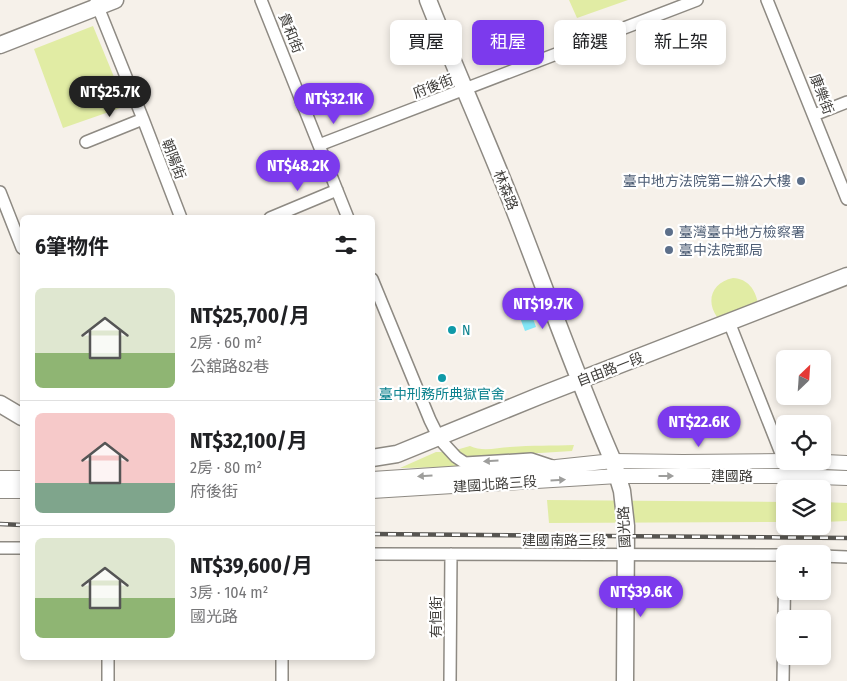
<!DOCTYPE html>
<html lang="zh-TW">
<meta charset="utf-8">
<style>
body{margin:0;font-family:"Fira Sans Condensed","Noto Sans TC",sans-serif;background:#f6f6f6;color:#202124;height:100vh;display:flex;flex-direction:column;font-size:19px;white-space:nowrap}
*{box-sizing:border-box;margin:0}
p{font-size:16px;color:#757577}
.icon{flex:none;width:28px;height:28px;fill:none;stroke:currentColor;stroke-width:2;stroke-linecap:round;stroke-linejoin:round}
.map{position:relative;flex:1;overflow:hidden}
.drawer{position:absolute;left:20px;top:215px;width:355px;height:445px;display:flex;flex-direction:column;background:#fff;border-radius:8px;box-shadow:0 2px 8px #0003}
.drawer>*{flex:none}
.top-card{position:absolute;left:390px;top:20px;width:381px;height:45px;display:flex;gap:10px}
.needle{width:32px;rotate:25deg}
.fabs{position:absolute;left:776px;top:350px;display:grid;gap:10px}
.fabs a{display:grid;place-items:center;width:55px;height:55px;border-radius:8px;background:#fff;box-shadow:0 2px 8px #0003;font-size:25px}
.price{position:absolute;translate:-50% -42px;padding:0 11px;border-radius:18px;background:#7c3aed;color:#fff;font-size:16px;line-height:32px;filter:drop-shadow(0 1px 2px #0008)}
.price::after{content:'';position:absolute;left:50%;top:30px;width:15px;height:11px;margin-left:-8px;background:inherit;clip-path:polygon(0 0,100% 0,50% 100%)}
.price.current{background:#222;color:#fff}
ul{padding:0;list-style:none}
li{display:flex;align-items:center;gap:15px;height:125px;padding:0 15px}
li+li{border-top:1px solid #e0e0e0}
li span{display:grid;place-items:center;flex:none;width:140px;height:100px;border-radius:8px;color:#555}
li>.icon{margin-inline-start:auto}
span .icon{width:60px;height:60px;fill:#fffc;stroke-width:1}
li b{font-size:21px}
h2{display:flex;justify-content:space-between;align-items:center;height:60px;padding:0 15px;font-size:21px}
.tag{padding:0 18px;border-radius:8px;background:#fff;box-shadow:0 2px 8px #0003;font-size:18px;line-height:45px}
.tag.current{background:#7c3aed;color:#fff}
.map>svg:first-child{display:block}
.green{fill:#e1eca4}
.water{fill:#83e7f7}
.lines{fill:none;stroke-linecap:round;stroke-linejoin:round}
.minor-casing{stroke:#8e8a83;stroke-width:14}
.tertiary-casing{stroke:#8e8a83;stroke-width:16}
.secondary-casing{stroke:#8e8a83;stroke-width:19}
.minor{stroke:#fff;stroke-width:11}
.tertiary{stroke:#fff;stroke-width:14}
.secondary{stroke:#fff;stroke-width:16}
.rail-casing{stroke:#575551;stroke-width:4.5}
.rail{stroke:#fff;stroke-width:2.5;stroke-dasharray:8;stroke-linecap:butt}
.oneway{fill:#9e9e9c}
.service-dot{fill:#5c6f8a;stroke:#fff;stroke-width:2}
.culture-dot{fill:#0f9aa8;stroke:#fff;stroke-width:2}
.labels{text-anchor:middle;stroke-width:4.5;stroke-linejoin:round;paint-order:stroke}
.street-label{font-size:14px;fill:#3e3c39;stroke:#fff}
.service-label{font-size:14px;fill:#4e5e75;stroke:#fff;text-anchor:start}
.culture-label{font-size:14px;fill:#0d838f;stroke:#fff;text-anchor:start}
</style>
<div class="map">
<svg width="847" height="681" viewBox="0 0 847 681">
<rect width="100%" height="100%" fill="#f6f1ea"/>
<!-- green -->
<path class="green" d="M569,0h59l-51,18z
M93,26l33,80 -63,22 -29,-79z
M733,278c15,1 22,11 25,25l-41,14c-12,-17 -4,-35 16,-39z
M574,445l-2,6 -95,6c-7,0 -16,0 -21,-7l14,-4c12,6 26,2 40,1 21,-2 43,-1 64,-2z
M436,452h9l13,15 -58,1z
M547,500l238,2v20l-236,1z
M823,502l24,1v18l-24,1z"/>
<!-- water -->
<path class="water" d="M530,310l6,17 -11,4 -6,-16z"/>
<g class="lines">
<defs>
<path id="minor" d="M261,0l87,218
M767,0l80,199
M96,2l47,117 38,99
M814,115l33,-13
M86,142l57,-23
M319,145l378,-145
M0,192l22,56
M270,218l67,-28
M372,279l58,141 9,18 5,6 12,13 9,6 66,-4 21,7
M729,322l55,139
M0,548h22
M372,554l413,1
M822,556l25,1
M108,681v-23
M282,681v-23
M450,681l1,-127
M783,681l2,-126"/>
<path id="tertiary" d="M804,461l43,2
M0,478h22
M372,479l184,-12 57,-6 70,1 102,-1
M0,491h22
M372,491l246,-15h172l57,2"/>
<path id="secondary" d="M428,0c26,66 55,131 81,196 35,89 66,178 104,265l9,30 4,35 -1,155
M0,45l115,-45
M0,404l22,13
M372,458l25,-4 142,-58 308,-120"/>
</defs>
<!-- minor casing -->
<use href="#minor" class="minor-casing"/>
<!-- tertiary casing -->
<use href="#tertiary" class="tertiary-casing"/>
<!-- secondary casing -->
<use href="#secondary" class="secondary-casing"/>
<!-- minor -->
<use href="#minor" class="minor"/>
<!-- tertiary -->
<use href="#tertiary" class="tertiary"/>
<!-- secondary -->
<use href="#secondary" class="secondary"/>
<defs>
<path id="rail" d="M0,524l22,1
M372,534l475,4"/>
</defs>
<!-- rail casing -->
<use href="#rail" class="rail-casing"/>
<!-- rail -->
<use href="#rail" class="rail"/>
</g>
<!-- one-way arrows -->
<defs><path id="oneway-solid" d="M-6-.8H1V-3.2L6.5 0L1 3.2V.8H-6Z" transform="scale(1.25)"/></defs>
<g class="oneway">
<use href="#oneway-solid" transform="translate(491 461) rotate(177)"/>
<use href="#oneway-solid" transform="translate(425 476) rotate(176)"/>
<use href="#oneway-solid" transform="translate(666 476)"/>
<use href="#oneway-solid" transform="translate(558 480) rotate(-4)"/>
</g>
<!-- markers -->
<g class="service-dot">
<circle cx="801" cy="181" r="5"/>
<circle cx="669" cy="232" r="5"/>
<circle cx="669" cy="250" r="5"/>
</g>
<g class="culture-dot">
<circle cx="452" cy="330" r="5"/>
<circle cx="442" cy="378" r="5"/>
</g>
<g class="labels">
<!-- street labels -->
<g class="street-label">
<text transform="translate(291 33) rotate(68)" y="5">貴和街</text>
<text transform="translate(433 86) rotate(-21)" y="5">府後街</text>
<text transform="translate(822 94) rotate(69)" y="5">康樂街</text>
<text transform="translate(174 159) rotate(69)" y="5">朝陽街</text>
<text transform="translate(506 190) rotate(68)" y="5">林森路</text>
<text transform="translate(610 369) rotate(-21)" y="5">自由路一段</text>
<text x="732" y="481">建國路</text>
<text transform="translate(495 484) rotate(-4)" y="5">建國北路三段</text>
<text transform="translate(624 527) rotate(-93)" y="5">國光路</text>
<text x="564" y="545">建國南路三段</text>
<text transform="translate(436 617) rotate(-90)" y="5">有恒街</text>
</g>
<!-- service labels -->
<g class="service-label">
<text x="791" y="186" text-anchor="end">臺中地方法院第二辦公大樓</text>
<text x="679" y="237">臺灣臺中地方檢察署</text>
<text x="679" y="255">臺中法院郵局</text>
</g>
<!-- culture labels -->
<g class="culture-label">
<text x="462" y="335">N</text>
<text x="442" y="399" text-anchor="middle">臺中刑務所典獄官舍</text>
</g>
</g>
</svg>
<div class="fabs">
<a><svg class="needle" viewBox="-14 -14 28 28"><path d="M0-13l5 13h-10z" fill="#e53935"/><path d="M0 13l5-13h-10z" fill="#757577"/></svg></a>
<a><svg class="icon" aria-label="locate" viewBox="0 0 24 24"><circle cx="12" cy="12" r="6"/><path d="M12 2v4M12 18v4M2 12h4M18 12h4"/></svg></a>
<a><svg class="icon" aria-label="layers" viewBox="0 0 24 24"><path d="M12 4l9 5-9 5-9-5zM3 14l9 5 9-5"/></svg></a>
<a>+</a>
<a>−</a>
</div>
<b class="price current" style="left:110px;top:118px">NT$25.7K</b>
<b class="price" style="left:334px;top:125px">NT$32.1K</b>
<b class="price" style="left:298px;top:192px">NT$48.2K</b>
<b class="price" style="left:543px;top:330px">NT$19.7K</b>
<b class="price" style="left:699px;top:448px">NT$22.6K</b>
<b class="price" style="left:641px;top:618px">NT$39.6K</b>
<div class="top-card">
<a class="tag">買屋</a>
<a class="tag current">租屋</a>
<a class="tag">篩選</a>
<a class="tag">新上架</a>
</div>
<section class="drawer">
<h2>6筆物件<svg class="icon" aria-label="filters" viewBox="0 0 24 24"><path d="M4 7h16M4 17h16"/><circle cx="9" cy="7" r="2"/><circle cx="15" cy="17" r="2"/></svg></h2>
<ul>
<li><span style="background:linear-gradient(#dfe7d0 65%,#8fb573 0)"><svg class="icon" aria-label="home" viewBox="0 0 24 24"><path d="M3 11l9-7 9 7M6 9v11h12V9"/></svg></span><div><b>NT$25,700/月</b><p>2房 · 60 m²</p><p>公舘路82巷</p></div></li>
<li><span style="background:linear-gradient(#f6c9c9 70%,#7fa58c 0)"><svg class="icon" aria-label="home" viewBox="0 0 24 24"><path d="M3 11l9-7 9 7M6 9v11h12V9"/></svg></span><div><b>NT$32,100/月</b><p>2房 · 80 m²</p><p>府後街</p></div></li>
<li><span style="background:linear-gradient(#dfe7d0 60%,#8fb573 0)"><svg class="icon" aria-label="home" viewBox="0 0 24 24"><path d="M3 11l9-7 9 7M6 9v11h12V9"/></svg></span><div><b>NT$39,600/月</b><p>3房 · 104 m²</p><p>國光路</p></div></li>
</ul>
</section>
</div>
